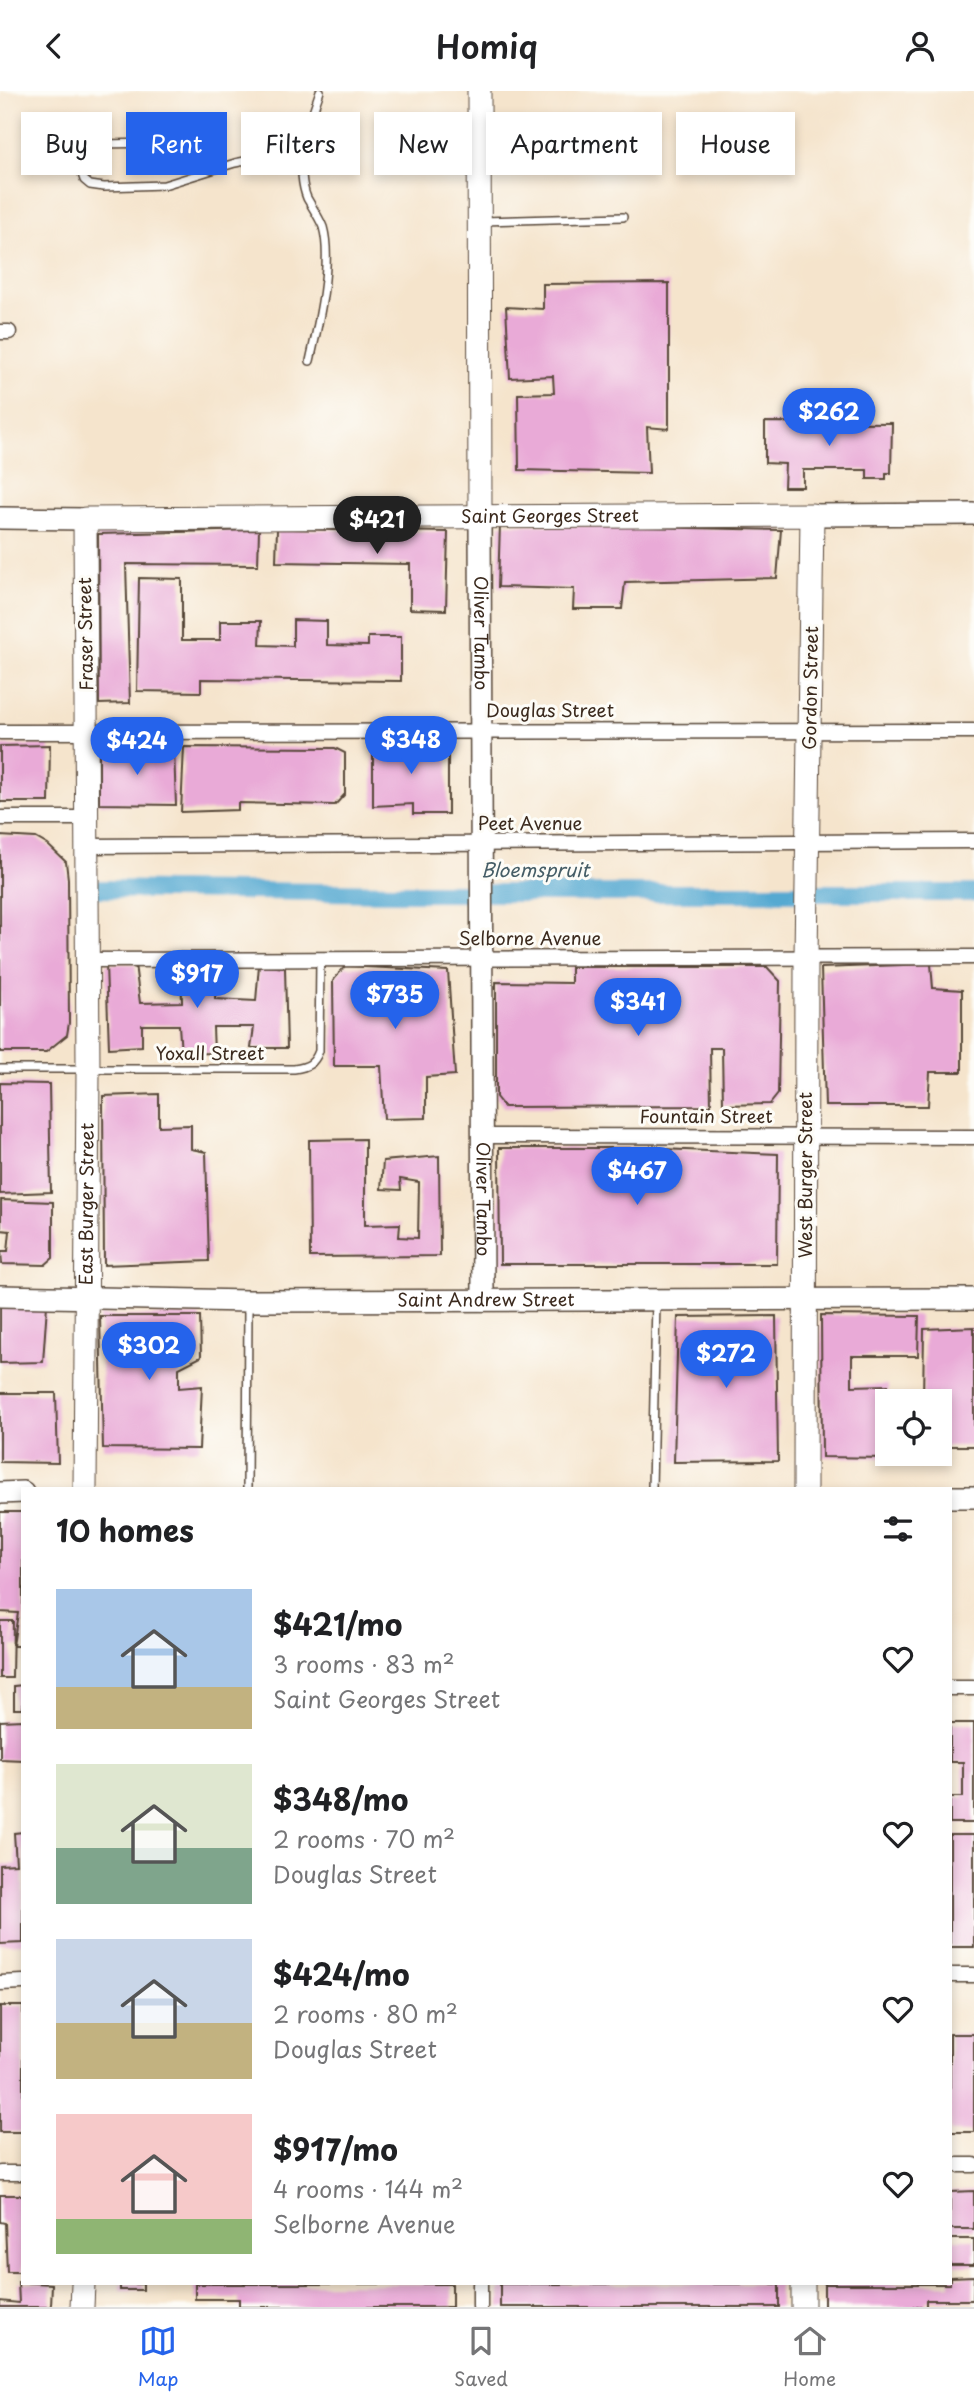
<!DOCTYPE html>
<meta charset="utf-8">
<style>
body{margin:0;font-family:"Playpen Sans",sans-serif;background:#f6f6f6;color:#202124;height:100vh;display:flex;flex-direction:column;font-size:26px;white-space:nowrap}
*{box-sizing:border-box;margin:0}
p{font-size:23px;color:#757577}
.icon{flex:none;width:38px;height:38px;fill:none;stroke:currentColor;stroke-width:2;stroke-linecap:round;stroke-linejoin:round}
.map{position:relative;flex:1;overflow:hidden}
.details{position:absolute;left:21px;top:1396px;width:931px;height:798px;display:flex;flex-direction:column;background:#fff;border-radius:0px;box-shadow:0 4px 10px #0003}
.details>*{flex:none}
.guide{position:absolute;left:21px;top:21px;width:933px;height:63px;display:flex;gap:14px}
.tools{position:absolute;left:875px;top:1298px;display:grid;gap:14px}
.tools a{display:grid;place-items:center;width:77px;height:77px;border-radius:0px;background:#fff;box-shadow:0 4px 10px #0003;font-size:35px}
.price{position:absolute;translate:-50% -60px;padding:0 16px;border-radius:24px;background:#2563eb;color:#fff;font-size:23px;line-height:46px;filter:drop-shadow(0 2px 4px #0008)}
.price::after{content:'';position:absolute;left:50%;top:42px;width:21px;height:16px;margin-left:-10px;background:inherit;clip-path:polygon(0 0,100% 0,50% 100%)}
.price.active{background:#222;color:#fff}
ul{padding:0;list-style:none}
li{display:flex;align-items:center;gap:21px;height:175px;padding:0 35px}
li span{display:grid;place-items:center;flex:none;width:196px;height:140px;border-radius:0px;color:#555}
li>.icon{margin-inline-start:auto}
span .icon{width:84px;height:84px;fill:#fffc;stroke-width:1}
li b{font-size:30px}
h2{display:flex;justify-content:space-between;align-items:center;height:84px;padding:0 35px;font-size:30px}
.tag{padding:0 24px;border-radius:0px;background:#fff;box-shadow:0 4px 10px #0003;font-size:24px;line-height:63px}
.tag.active{background:#2563eb;color:#fff}
header{display:flex;justify-content:space-between;align-items:center;height:91px;padding:0 35px;background:#fff;font-size:32px;font-weight:600}
.dock{display:flex;justify-content:space-around;align-items:center;height:98px;border-top:2px solid #e0e0e0;background:#fff;font-size:19px;color:#757577}
.dock a{display:grid;justify-items:center;gap:4px}
.dock .active{color:#2563eb}
.map>svg:first-child{display:block}
.lines{fill:none;stroke-linecap:round;stroke-linejoin:round}
.canal{stroke:#55a9d1;stroke-width:18}
.building{fill:#e9aad7}
.lane-casing{stroke:#574638;stroke-width:10}
.street-casing{stroke:#574638;stroke-width:17}
.secondary-casing{stroke:#574638;stroke-width:24}
.primary-casing{stroke:#574638;stroke-width:25}
.lane{stroke:#fff;stroke-width:7}
.street{stroke:#fff;stroke-width:14}
.secondary{stroke:#fff;stroke-width:21}
.primary{stroke:#fff;stroke-width:23}
.labels{text-anchor:middle;stroke-width:6;stroke-linejoin:round;paint-order:stroke}
.street-label{font-size:18px;fill:#3b2a1e;stroke:#fdfcf7}
.water-label{font-size:19px;font-style:italic;fill:#455d66;stroke:#fdfcf7}
</style>
<header><svg class="icon" aria-label="back" viewBox="0 0 24 24"><path d="M15 5l-7 7 7 7"/></svg>Homiq<svg class="icon" aria-label="person" viewBox="0 0 24 24"><circle cx="12" cy="8" r="4"/><path d="M4 21q1-7 8-7t8 7"/></svg></header>
<div class="map">
<svg width="974" height="2216" viewBox="0 0 974 2216">
<rect width="100%" height="100%" fill="#fdfcf7"/>
<filter id="ink" filterUnits="userSpaceOnUse"><feTurbulence type="fractalNoise" baseFrequency=".0143" numOctaves="2"/><feDisplacementMap in="SourceGraphic" scale="14" xChannelSelector="R" yChannelSelector="G"/><feConvolveMatrix kernelMatrix="1 2 1 2 8 2 1 2 1" color-interpolation-filters="sRGB"/></filter>
<filter id="wash" filterUnits="userSpaceOnUse"><feTurbulence type="fractalNoise" baseFrequency=".00686" numOctaves="4" result="noise"/><feDisplacementMap in="SourceGraphic" scale="28" xChannelSelector="R" yChannelSelector="G"/><feGaussianBlur stdDeviation="1.57" result="paint"/><feColorMatrix in="noise" values="0 0 0 0 0 0 0 0 0 0 0 0 0 0 0 0 0 1.4 0 .05"/><feComposite in="paint" operator="in"/></filter>
<g filter="url(#wash)">
<rect width="100%" height="100%" fill="#f5e4cc"/>
<g class="lines">
<!-- canal -->
<path class="canal" d="M96,798l298,4h580"/>
</g>
<g id="blocks">
<!-- building -->
<path class="building" d="M669,192v146l-22,-2 2,46 -130,-3 -1,-76 36,-1 -1,-17 -43,2 -4,-71 37,2v-25z
M765,331l127,1 -1,50h-5v6h-19v-9h-64v17h-19l1,-23 -20,-1z
M500,433l281,6 -4,48 -152,4 -3,27h-49l1,-20 -76,-2z
M277,438l171,3 -2,78 -36,-1v-45l-134,-2z
M259,439l-1,35 -132,-1 4,139 -31,1 -1,-170z
M139,487l43,1v61h38v-19h41l-1,24 33,1v-26l34,1v24l41,1v-9h33v44l-200,-2v13l-64,-1z
M410,647v7l38,-1v70h-35v-10l-40,2v-66z
M50,654l-1,57h-49v-56z
M184,656l151,1 10,5v41l-10,11 -97,-2v7l-57,2z
M174,658l2,56 -77,-1v-54z
M0,745l36,2 12,7 18,17 2,17 1,144 -2,12 -21,17h-46z
M106,873h29l5,39 42,-1 -1,-35 36,2 -2,30 41,2 3,-36 26,3 2,80h-36l3,-21h-41l1,26 -33,1 -2,-29h-37v21l-33,2z
M931,873l2,24 29,2v82h-32l-2,34h-103l-4,-138z
M345,875l103,5 7,104 -29,2v41l-42,1 -3,-53h-47l-1,-85z
M571,876h196l13,14 -2,113 -8,10 -47,1 -1,-57h-12l1,58 -207,1 -8,-10v-115l75,1z
M0,992l49,1 2,108 -51,2z
M159,1003v32l32,-1v24l15,3 3,109 -105,4 -1,-169z
M365,1048v86l35,-1 -1,13 19,1 1,-56 -19,-3 1,11 -20,-1 2,-28 56,-5 1,100 -130,1 -1,-117z
M499,1057h140l139,6 -1,110h-277z
M1,1109l52,2v56l-8,7 -43,-1 -1,-13h7l2,-20 -9,-1z
M0,1214h47l-4,57 -43,1z
M821,1224l98,1 -1,40h-66v30l36,-1v73l-66,-1z
M100,1225h100l1,41 -22,11v20l23,-2 -3,63 -96,-1z
M776,1225l2,145 -104,1 4,-145z
M974,1236v119h-34v-44h-17l1,-73z
M0,1302h56l2,70 -58,-1z
M0,1421h23v134h-10l5,-33 -18,-1z
M0,1530h13l-1,57h-12z
M23,1594v24h-9v-23z
M23,1629v40l-23,-1v-38z
M950,1632h24v100h-24v-26h13v-35h-13z
M23,1741v111l-23,1v-79l16,-1 -2,-31z
M950,1744h24v112h-24z
M0,1915h23v126h-23z
M950,1943h24v98h-24z
M974,2100v38h-24v-37z
M0,2104h23v77h-16l-2,-49 -5,-1z
M950,2148h24v26h-24z
M974,2185l-1,24h-47v7h-102v-23h126v-7z
M18,2191l34,2 -1,23h-51v-6l19,2z
M120,2193h23v6h-23z
M195,2193h257v23h-213v-8h-44z
M500,2193h279v23h-279z"/>
</g>
</g>
<g filter="url(#ink)">
<use href="#blocks" fill-opacity="0" stroke="#574638" stroke-width="2"/>
<g class="lines">
<defs>
<path id="lane" d="M160,52l-61,1 -12,6 -5,24 2,6 6,5 14,2 60,-2 71,-22 59,-12 8,-7 18,-53
M302,53c0,18 -2,37 5,54 5,9 12,19 16,29 10,35 -5,99 -13,134
M483,130l140,-4
M0,978h294c14,-2 20,-5 25,-18l1,-92
M247,1398l1,-184
M652,1398l4,-188"/>
<path id="street" d="M0,241h9
M0,641l974,-1
M0,727h86
M85,755l889,-5
M87,869l887,-3
M481,1045l493,1
M950,1597h24
M950,1884h24
M0,1892l23,-1
M950,2074h24
M0,2082h23
M480,2193v23"/>
<g id="secondary">
<path d="M812,424l162,-1"/>
<path id="s1" d="M480,426l3,783"/>
<path d="M0,427l85,1"/>
<path id="s2" d="M0,1205l248,5 726,-2"/>
<path d="M0,1402l23,-1"/>
<path d="M950,1406h24"/>
</g>
<g id="primary">
<path d="M479,0l1,426"/>
<path id="s3" d="M85,1398l3,-418 -3,-552 727,-4 -6,442 -1,532"/>
<path d="M803,2193v23"/>
<path d="M82,2216l1,-23"/>
</g>
</defs>
<!-- lane casing -->
<use href="#lane" class="lane-casing"/>
<!-- street casing -->
<use href="#street" class="street-casing"/>
<!-- secondary casing -->
<use href="#secondary" class="secondary-casing"/>
<!-- primary casing -->
<use href="#primary" class="primary-casing"/>
<!-- lane -->
<use href="#lane" class="lane"/>
<!-- street -->
<use href="#street" class="street"/>
<!-- secondary -->
<use href="#secondary" class="secondary"/>
<!-- primary -->
<use href="#primary" class="primary"/>
</g>
</g>
<g class="labels">
<!-- street labels -->
<g class="street-label">
<text dy="6" stroke="none"><textPath href="#s3" startOffset="1435">Saint Georges Street</textPath></text>
<text dy="6" stroke="none"><textPath href="#s1" startOffset="116">Oliver Tambo</textPath></text>
<text transform="translate(86 543) rotate(-91)" y="6">Fraser Street</text>
<text transform="translate(811 597) rotate(-89)" y="6">Gordon Street</text>
<text x="550" y="626">Douglas Street</text>
<text x="530" y="739">Peet Avenue</text>
<text x="530" y="854">Selborne Avenue</text>
<text x="210" y="969">Yoxall Street</text>
<text x="706" y="1032">Fountain Street</text>
<text transform="translate(806 1084) rotate(-90)" y="6">West Burger Street</text>
<text dy="6" stroke="none"><textPath href="#s1" startOffset="682">Oliver Tambo</textPath></text>
<text dy="6" stroke="none"><textPath href="#s3" startOffset="285">East Burger Street</textPath></text>
<text dy="6" stroke="none"><textPath href="#s2" startOffset="486">Saint Andrew Street</textPath></text>
</g>
<!-- water labels -->
<g class="water-label">
<text x="535" y="786">Bloemspruit</text>
</g>
</g>
</svg>
<div class="tools">
<a><svg class="icon" aria-label="locate" viewBox="0 0 24 24"><circle cx="12" cy="12" r="6"/><path d="M12 2v4M12 18v4M2 12h4M18 12h4"/></svg></a>
</div>
<b class="price" style="left:829px;top:357px">$262</b>
<b class="price active" style="left:377px;top:465px">$421</b>
<b class="price" style="left:411px;top:685px">$348</b>
<b class="price" style="left:137px;top:686px">$424</b>
<b class="price" style="left:197px;top:919px">$917</b>
<b class="price" style="left:395px;top:940px">$735</b>
<b class="price" style="left:638px;top:947px">$341</b>
<b class="price" style="left:637px;top:1116px">$467</b>
<b class="price" style="left:149px;top:1291px">$302</b>
<b class="price" style="left:726px;top:1299px">$272</b>
<div class="guide">
<a class="tag">Buy</a>
<a class="tag active">Rent</a>
<a class="tag">Filters</a>
<a class="tag">New</a>
<a class="tag">Apartment</a>
<a class="tag">House</a>
</div>
<section class="details">
<h2>10 homes<svg class="icon" aria-label="filters" viewBox="0 0 24 24"><path d="M4 7h16M4 17h16"/><circle cx="9" cy="7" r="2"/><circle cx="15" cy="17" r="2"/></svg></h2>
<ul>
<li><span style="background:linear-gradient(#a9c7e8 70%,#c2b280 0)"><svg class="icon" aria-label="home" viewBox="0 0 24 24"><path d="M3 11l9-7 9 7M6 9v11h12V9"/></svg></span><div><b>$421/mo</b><p>3 rooms · 83 m²</p><p>Saint Georges Street</p></div><svg class="icon" aria-label="heart" viewBox="0 0 24 24"><path d="M12 20l-8-8c-3-5 5-10 8-4 3-6 11-1 8 4z"/></svg></li>
<li><span style="background:linear-gradient(#dfe7d0 60%,#7fa58c 0)"><svg class="icon" aria-label="home" viewBox="0 0 24 24"><path d="M3 11l9-7 9 7M6 9v11h12V9"/></svg></span><div><b>$348/mo</b><p>2 rooms · 70 m²</p><p>Douglas Street</p></div><svg class="icon" aria-label="heart" viewBox="0 0 24 24"><path d="M12 20l-8-8c-3-5 5-10 8-4 3-6 11-1 8 4z"/></svg></li>
<li><span style="background:linear-gradient(#c9d6e8 60%,#c2b280 0)"><svg class="icon" aria-label="home" viewBox="0 0 24 24"><path d="M3 11l9-7 9 7M6 9v11h12V9"/></svg></span><div><b>$424/mo</b><p>2 rooms · 80 m²</p><p>Douglas Street</p></div><svg class="icon" aria-label="heart" viewBox="0 0 24 24"><path d="M12 20l-8-8c-3-5 5-10 8-4 3-6 11-1 8 4z"/></svg></li>
<li><span style="background:linear-gradient(#f6c9c9 75%,#8fb573 0)"><svg class="icon" aria-label="home" viewBox="0 0 24 24"><path d="M3 11l9-7 9 7M6 9v11h12V9"/></svg></span><div><b>$917/mo</b><p>4 rooms · 144 m²</p><p>Selborne Avenue</p></div><svg class="icon" aria-label="heart" viewBox="0 0 24 24"><path d="M12 20l-8-8c-3-5 5-10 8-4 3-6 11-1 8 4z"/></svg></li>
</ul>
</section>
</div>
<nav class="dock">
<a class="active"><svg class="icon" aria-label="map" viewBox="0 0 24 24"><path d="M3 6l6-2 6 2 6-2v14l-6 2-6-2-6 2zM9 4v14M15 6v14"/></svg>Map</a>
<a><svg class="icon" aria-label="saved" viewBox="0 0 24 24"><path d="M7 4h10v16l-5-4-5 4z"/></svg>Saved</a>
<a><svg class="icon" aria-label="home" viewBox="0 0 24 24"><path d="M3 11l9-7 9 7M6 9v11h12V9"/></svg>Home</a>
</nav>
